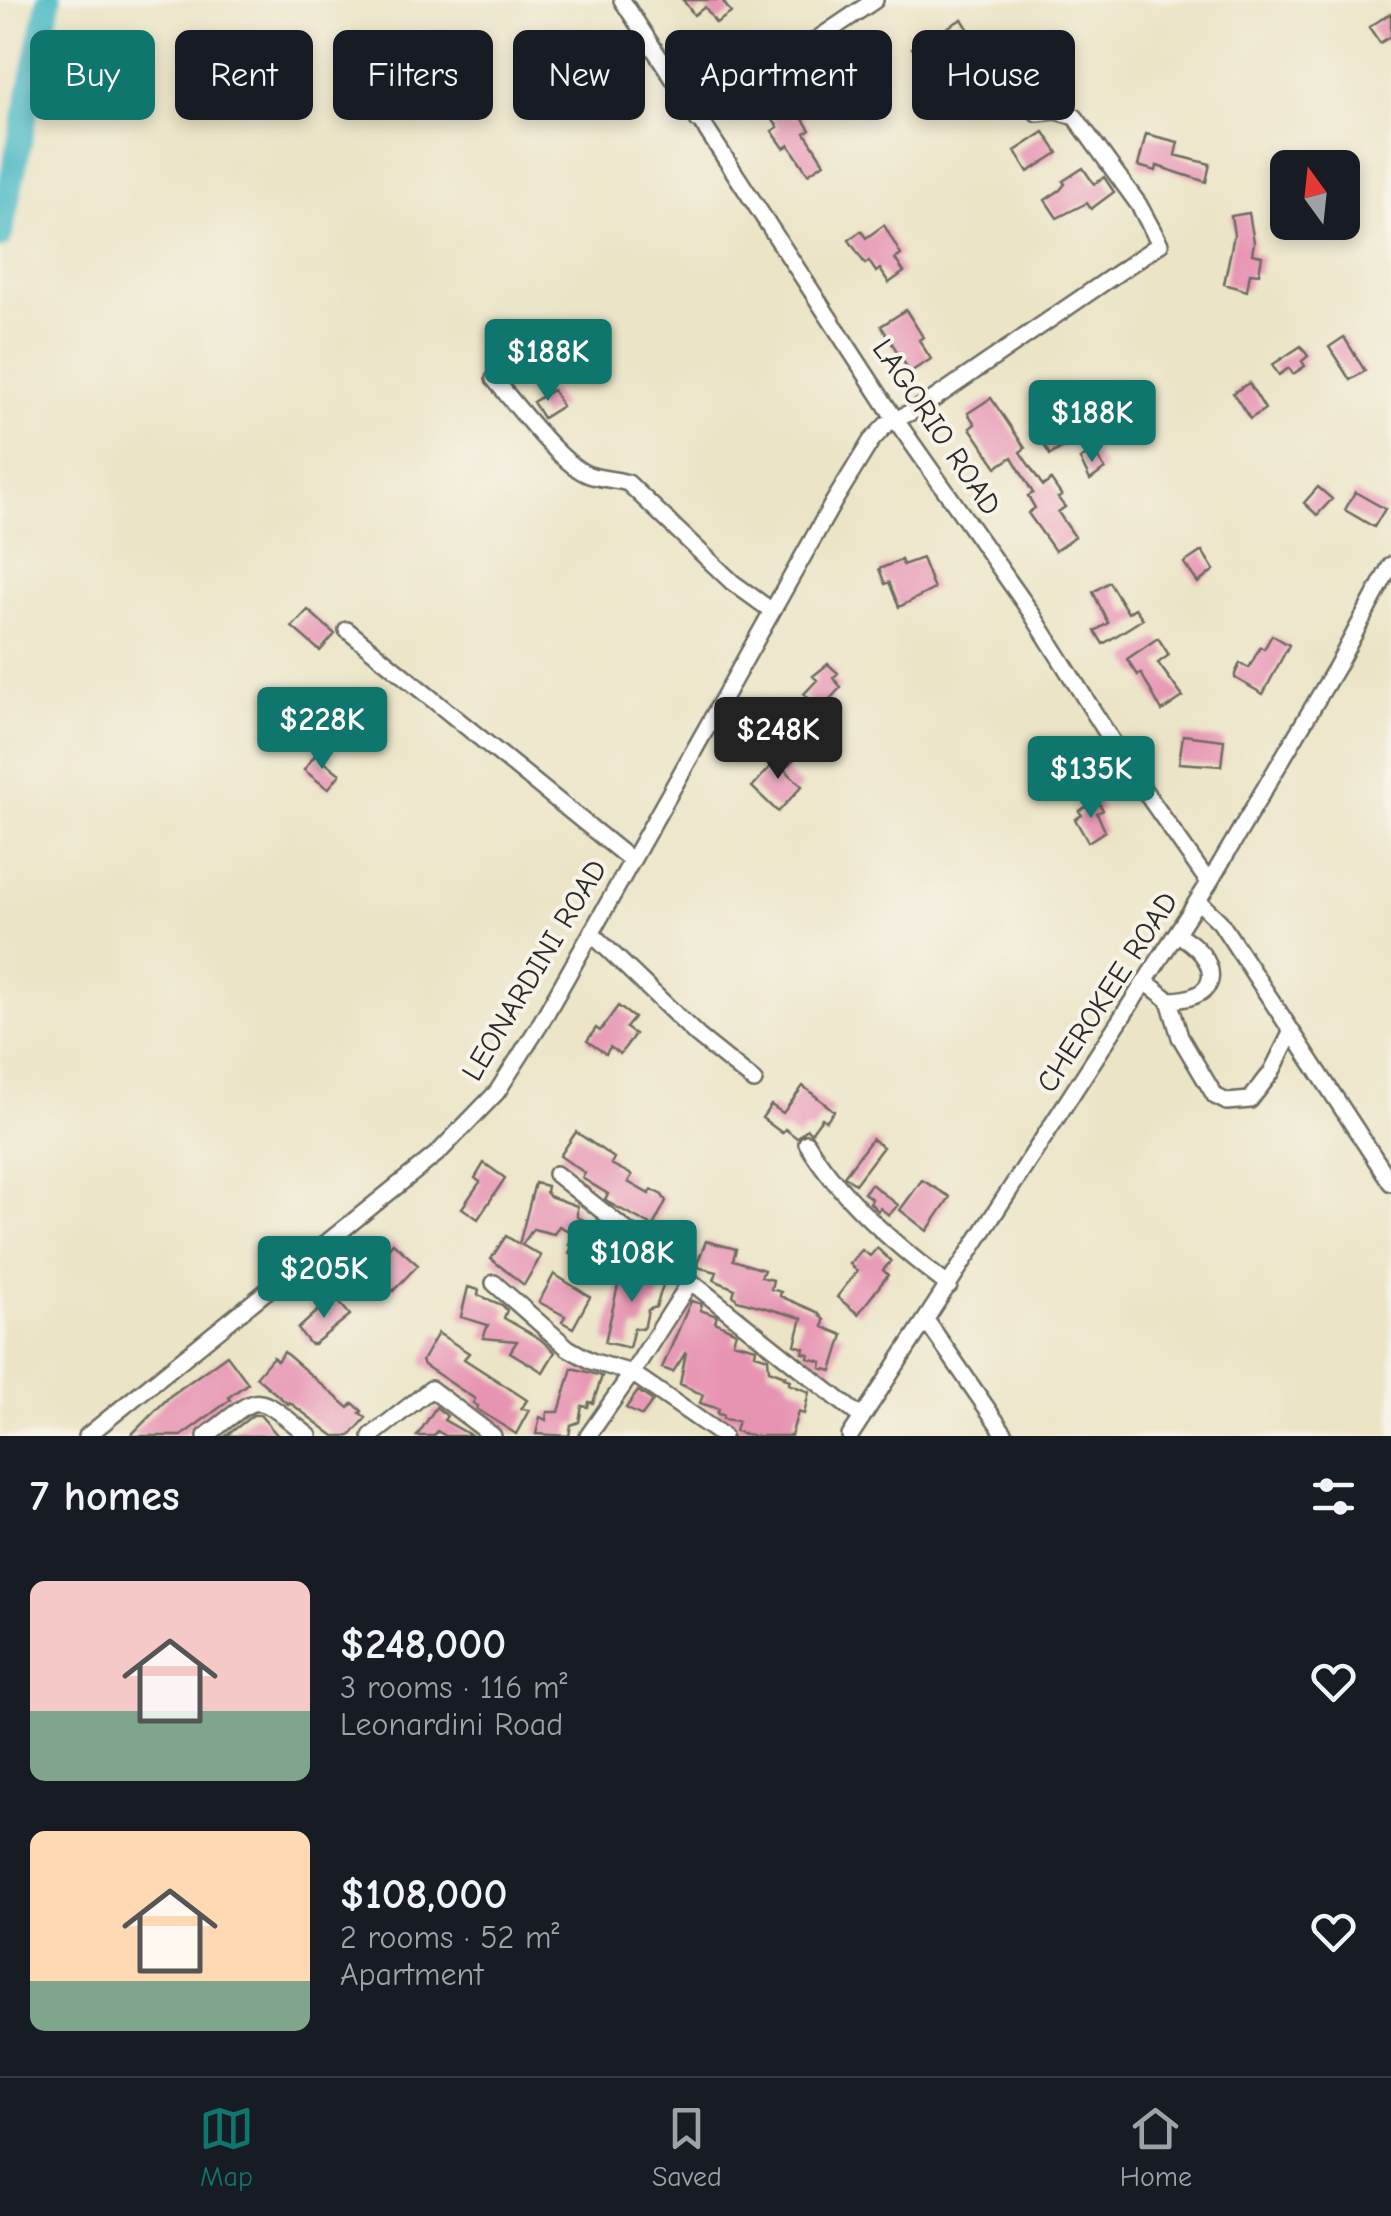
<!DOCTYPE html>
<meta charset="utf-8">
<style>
body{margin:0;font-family:"Comic Neue",sans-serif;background:#20242c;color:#f1f3f6;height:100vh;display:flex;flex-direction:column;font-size:38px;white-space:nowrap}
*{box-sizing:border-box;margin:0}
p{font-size:32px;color:#9ea1a6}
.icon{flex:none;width:55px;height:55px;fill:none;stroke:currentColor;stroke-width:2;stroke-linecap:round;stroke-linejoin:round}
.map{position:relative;height:1436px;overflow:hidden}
.details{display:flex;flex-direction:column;background:#171b24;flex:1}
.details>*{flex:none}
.guide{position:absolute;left:30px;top:30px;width:1332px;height:90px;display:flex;gap:20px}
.needle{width:65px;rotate:345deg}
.controls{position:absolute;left:1270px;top:150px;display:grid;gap:20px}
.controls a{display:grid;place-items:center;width:90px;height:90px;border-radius:15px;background:#171b24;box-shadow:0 5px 15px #0003;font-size:50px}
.price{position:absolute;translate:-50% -85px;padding:0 22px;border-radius:10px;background:#0f766e;color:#fff;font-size:32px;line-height:65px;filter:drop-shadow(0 2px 5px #0008)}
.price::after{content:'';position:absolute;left:50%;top:60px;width:30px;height:22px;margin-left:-15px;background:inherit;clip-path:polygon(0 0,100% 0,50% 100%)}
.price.on{background:#222;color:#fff}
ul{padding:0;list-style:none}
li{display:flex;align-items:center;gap:30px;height:250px;padding:0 30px}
li span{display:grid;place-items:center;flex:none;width:280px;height:200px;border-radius:15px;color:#555}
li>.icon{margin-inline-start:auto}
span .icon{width:120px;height:120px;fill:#fffc;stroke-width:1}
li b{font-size:42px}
h2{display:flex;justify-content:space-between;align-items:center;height:120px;padding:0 30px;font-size:42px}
.chip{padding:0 35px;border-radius:15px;background:#171b24;box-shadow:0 5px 15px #0003;font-size:35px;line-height:90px}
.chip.on{background:#0f766e;color:#fff}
.tab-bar{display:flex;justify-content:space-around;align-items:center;height:140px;border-top:2px solid #363941;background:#171b24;font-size:28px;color:#9ea1a6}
.tab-bar a{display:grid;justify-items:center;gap:5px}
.tab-bar .on{color:#0f766e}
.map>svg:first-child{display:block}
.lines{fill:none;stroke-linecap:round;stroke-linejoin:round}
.river{stroke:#4cbac5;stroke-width:25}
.building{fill:#e794b3}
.minor-casing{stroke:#6e6c61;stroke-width:20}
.minor{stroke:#fff;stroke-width:15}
.labels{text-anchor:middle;stroke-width:8;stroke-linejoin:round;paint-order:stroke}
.street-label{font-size:30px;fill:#2b2b2b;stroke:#f7f3e8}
</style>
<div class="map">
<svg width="1391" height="1436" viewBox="0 0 1391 1436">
<rect width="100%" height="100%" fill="#f7f3e8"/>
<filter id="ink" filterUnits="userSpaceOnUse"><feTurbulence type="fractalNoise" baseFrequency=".01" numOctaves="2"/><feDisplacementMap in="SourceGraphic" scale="20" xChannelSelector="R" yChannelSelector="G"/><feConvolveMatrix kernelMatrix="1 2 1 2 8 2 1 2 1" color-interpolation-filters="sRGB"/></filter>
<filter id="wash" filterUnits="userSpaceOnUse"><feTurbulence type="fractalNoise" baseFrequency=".0048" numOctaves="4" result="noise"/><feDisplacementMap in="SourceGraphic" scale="40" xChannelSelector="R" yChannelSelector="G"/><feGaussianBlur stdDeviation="2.25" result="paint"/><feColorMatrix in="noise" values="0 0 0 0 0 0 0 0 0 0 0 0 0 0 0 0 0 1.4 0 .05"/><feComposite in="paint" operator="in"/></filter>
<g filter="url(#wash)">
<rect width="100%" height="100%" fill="#ebe4c6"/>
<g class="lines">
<!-- river -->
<path class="river" d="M0,236l49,-236"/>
</g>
<g id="blocks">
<!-- building -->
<path class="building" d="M683,0h39l9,13 -15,10 -11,-16 -11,8z
M1391,13v23l-11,7 -11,-16z
M962,19l12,19 -37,25 4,6 -10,7 -19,-28z
M784,105l8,12 7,-4 11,17 -5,3 19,30 -16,11 -19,-29 -5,3 -12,-17 6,-4 -9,-12z
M1044,132l14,21 -30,19 -13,-21z
M1146,134l32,8 -3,13 35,9 -4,18 -49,-16 -1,5 -18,-5z
M1083,168l11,16 10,-7 10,15 -23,17 -4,-6 -30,15 -12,-18 15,-10 5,-6 -2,-3z
M1249,213l5,29 -2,12 10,2 -3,18 -9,-1 -3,18 -23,-7 10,-49 -3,-19z
M884,225l17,30 -6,4 9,13 -15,11 -9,-14 -4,3 -7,-11 -4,3 -16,-24 12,-9 5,7z
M906,310l17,27 -4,3 12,19 -21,13 -29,-46z
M1344,337l21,34 -15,9 -21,-33z
M1301,346l7,10 -6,5 3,5 -12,8 -4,-6 -10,7 -7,-10z
M1249,383l16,26 -15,10 -17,-26z
M553,390l9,16 -19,12 -10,-16z
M991,398l34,50 -5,4 23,34 8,-6 11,16 -4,2 7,9 -7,5 17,25 -20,14 -27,-38 7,-5 -7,-12 5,-3 -21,-36 -15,10 -27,-39 5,-4 -7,-11z
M1057,430l9,15 -16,10 -9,-15z
M1094,451l11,18 -15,11 -10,-21z
M1318,487l14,12 -15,16 -13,-12z
M1355,492l30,17 -11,18 -29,-17z
M1202,551l12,19 -16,13 -14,-20z
M922,558l12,31 -35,18 -10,-25 -4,2 -6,-15 22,-9 2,5z
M1109,582l19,31 7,-5 8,11 -40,25 -8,-13 13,-8 -15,-31z
M308,610l27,24 -15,17 -28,-24z
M1272,635l17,10 -26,49 -28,-16v-4l5,-11 9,5 11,-21 4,2z
M1158,638l11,17 -11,8 25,34 -21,14 -21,-38 -3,2 -11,-16z
M828,664l10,9 -5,5 8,9 -11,12 9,9 -10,11 -25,-25 13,-14 -4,-4z
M1183,735l41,5 -3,26 -42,-3z
M781,747l13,12 -10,10 18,17 -24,26 -26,-25 20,-22 -4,-4z
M315,755l25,19 -12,15 -24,-19z
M1097,800l6,10 -6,3 8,18 -17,11 -13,-23 7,-4 -3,-4z
M618,1006l16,12 -8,10 9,6 -15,20 -10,-7 -4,7 -19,-13 9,-13 4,3z
M803,1086l31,25 -8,10 -4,-3 -11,15 -4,-4 -10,9 -12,-9 -3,4 -20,-15 9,-13 12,8z
M576,1132l38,26 -3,6 21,11 -4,7 21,12 3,-4 10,5 4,6 -13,25 -42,-22 -6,-5 3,-5 -26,-16 3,-5 -25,-17z
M872,1139l11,8 -28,37 -11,-8z
M484,1163l21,15 -27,41 -16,-11 18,-26 -5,-4z
M922,1180l28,17 -23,34 -27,-21z
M535,1183l12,3 -1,6 3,4 28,10v11l30,14 -3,5 21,13 -14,26 -42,-22 4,-7 -4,-1 5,-11 -15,-8 -5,8 -21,-5 -11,16 19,11 -17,29 -33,-26 15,-23 13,8z
M871,1184l27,21 -9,10 -9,-7 -2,3 -8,-8 2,-4 -8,-6z
M679,1224l9,31 -9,3 -7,-6 -5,-25z
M706,1241l30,8 -3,11 31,10 -3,7 12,3 -2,9 10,3 -1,4 37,16 7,8 -1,7 20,8 -11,36 -11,-3 1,-6 -14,-4 1,-4 -6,-1 1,-5 -9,-3 7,-27 -65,-18 -4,-5 2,-6 -21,-9 3,-8 -17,-4 -3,-4z
M393,1243l25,22 -25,26 -20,-17 16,-18 -4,-4z
M877,1248l14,13 -8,9 5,5 -30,39 -21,-17 20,-26 -7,-7 12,-14 8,6z
M622,1268l43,11 -9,28 -8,3 -3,15 -3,4 -8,-1 -5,20 -24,-6z
M554,1274l36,23 -17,31 -11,-6 3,-6 -26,-14z
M468,1287l11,3 -1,5 24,10 5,5 -3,8 36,21 15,13 -12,20 -33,-20 7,-11 -34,-3 5,-13 -27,-8z
M334,1296l16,19 -36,29h-4l-12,-15z
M691,1301l11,3 -2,6 17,6 -2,6 21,10 -3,10 23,6 -1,6 13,4 1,12 16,6 -1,2 6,2 -1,4 20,8 -5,22 -6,-2 -7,24h-39l-17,-5 3,-10 -15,-2v-4l-6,-1 2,-5 -19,-6 3,-8 -23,-11 6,-32 -13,20 -11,-4z
M438,1333l31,20 -5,6 63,41 -6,9 8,1 -13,24 -39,-25 1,-3 -5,-3 2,-4 -51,-34 -2,-4z
M284,1352l65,56 4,-5 9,8 -2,2 6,5 -16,18h-16l-45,-34 -1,2 -32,-27 17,-20 4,4z
M227,1355l21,28 -19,14 1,3 -49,36h-51l40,-40z
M572,1368l30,8 -9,27 -4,-1 -1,5 -6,-1 -3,16 -8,3 -2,11 -33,-2 4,-17 6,3 1,-8h12z
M638,1391l15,10 -11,15 -16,-8z
M436,1407l11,9 -3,4 28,16h-26l-9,-5 -3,5h-17z
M253,1415h7l18,21h-52z"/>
</g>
</g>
<g filter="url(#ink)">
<use href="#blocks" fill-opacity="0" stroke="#6e6c61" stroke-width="2.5"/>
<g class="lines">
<defs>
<path id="minor" d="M622,0l273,419 135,192 104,165 75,107
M698,120l177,-120
M494,379c21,24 67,86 95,96 12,4 26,4 39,8l104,99 40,29
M347,630l285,231
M1198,901l22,21 171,261
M591,933l107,103 56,45
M1147,983l22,17 11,37 35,59 12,6 23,-2 21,-27 21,-42
M1169,1000c58,-1 50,-43 8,-66
M807,1143c31,53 93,106 142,143
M556,1174l306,244
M494,1283l74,65 23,13 41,12 91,63
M926,1320l80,116
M87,1436l352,-284 58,-60 42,-66 294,-523 38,-62 16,-17 38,-19 235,-161 -21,-39 -64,-88 -19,-6 -19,2
M206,1436c57,-44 46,-45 103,0
M371,1436l60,-47 62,47
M588,1436l44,-63 58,-91
M850,1436l359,-553 128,-217 54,-101"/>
</defs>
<!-- minor casing -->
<use href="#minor" class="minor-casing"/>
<!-- minor -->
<use href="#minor" class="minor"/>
</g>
</g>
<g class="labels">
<!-- street labels -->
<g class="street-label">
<text transform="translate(937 427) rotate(56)" y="10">LAGORIO ROAD</text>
<text transform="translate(534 970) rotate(-59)" y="10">LEONARDINI ROAD</text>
<text transform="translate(1107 992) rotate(-57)" y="10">CHEROKEE ROAD</text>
</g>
</g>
</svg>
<div class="controls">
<a><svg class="needle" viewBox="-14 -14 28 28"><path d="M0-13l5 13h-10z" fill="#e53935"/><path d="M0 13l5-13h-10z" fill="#9ea1a6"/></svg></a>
</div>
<b class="price" style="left:548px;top:404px">$188K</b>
<b class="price" style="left:1092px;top:465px">$188K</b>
<b class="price" style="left:322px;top:772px">$228K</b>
<b class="price on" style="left:778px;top:782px">$248K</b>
<b class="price" style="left:1091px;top:821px">$135K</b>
<b class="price" style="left:632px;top:1305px">$108K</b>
<b class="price" style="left:324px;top:1321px">$205K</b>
<div class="guide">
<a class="chip on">Buy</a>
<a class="chip">Rent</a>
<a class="chip">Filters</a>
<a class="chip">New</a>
<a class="chip">Apartment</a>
<a class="chip">House</a>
</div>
</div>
<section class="details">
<h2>7 homes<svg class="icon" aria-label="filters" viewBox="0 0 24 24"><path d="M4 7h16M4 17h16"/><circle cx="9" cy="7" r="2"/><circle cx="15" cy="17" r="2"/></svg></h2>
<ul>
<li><span style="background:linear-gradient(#f6c9c9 65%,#7fa58c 0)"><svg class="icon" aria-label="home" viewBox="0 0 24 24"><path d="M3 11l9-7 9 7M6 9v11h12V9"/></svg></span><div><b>$248,000</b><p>3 rooms · 116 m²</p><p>Leonardini Road</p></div><svg class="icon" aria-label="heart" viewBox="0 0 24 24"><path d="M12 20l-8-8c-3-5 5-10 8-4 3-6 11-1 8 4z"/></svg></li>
<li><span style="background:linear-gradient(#ffd9b3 75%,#7fa58c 0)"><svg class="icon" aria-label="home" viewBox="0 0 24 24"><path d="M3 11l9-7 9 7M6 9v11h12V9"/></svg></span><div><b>$108,000</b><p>2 rooms · 52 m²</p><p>Apartment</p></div><svg class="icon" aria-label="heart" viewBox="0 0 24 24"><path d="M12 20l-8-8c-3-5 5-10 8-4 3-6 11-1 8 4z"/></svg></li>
</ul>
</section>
<nav class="tab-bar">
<a class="on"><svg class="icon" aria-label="map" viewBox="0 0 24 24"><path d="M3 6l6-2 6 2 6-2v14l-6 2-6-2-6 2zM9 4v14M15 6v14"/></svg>Map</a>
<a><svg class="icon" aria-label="saved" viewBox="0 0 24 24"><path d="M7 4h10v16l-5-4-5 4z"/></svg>Saved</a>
<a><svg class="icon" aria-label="home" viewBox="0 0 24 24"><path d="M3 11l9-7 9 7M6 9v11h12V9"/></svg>Home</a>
</nav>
